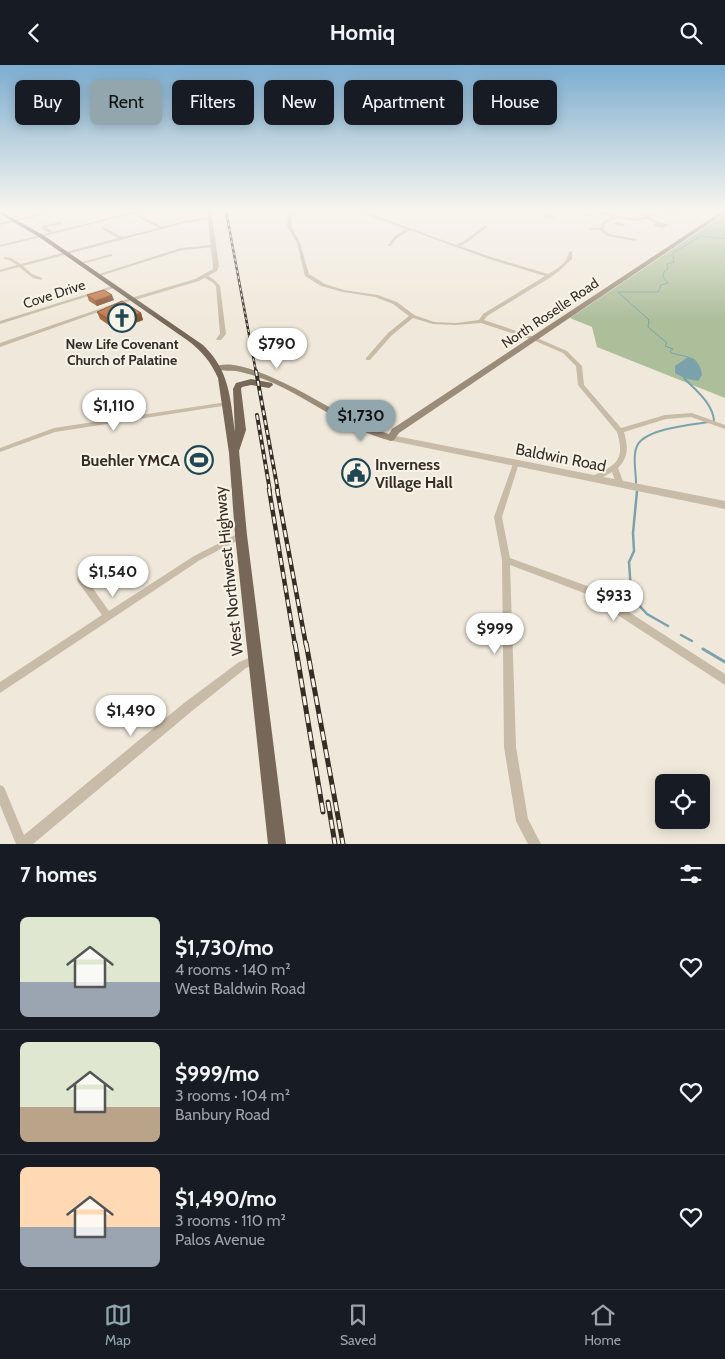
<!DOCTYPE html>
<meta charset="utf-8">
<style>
body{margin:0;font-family:Cabin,sans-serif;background:#242831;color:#f1f3f6;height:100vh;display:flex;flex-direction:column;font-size:19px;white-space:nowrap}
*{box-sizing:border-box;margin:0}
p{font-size:16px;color:#9ea1a6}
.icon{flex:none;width:28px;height:28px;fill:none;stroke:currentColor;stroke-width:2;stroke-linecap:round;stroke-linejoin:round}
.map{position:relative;height:779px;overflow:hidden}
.sheet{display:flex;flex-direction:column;background:#171b24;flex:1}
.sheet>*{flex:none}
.guide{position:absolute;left:15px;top:15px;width:695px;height:45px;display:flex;gap:10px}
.fabs{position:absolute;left:655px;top:709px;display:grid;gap:10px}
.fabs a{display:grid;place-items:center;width:55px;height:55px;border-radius:8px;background:#171b24;box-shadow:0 2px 12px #0003;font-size:25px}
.price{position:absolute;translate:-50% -42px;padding:0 11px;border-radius:18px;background:#fff;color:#222;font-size:16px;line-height:32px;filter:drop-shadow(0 1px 2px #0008)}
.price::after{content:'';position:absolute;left:50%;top:30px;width:15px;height:11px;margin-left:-8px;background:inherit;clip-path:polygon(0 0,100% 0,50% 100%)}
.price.on{background:#92a6ad;color:#111}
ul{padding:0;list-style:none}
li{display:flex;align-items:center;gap:15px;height:125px;padding:0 20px}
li+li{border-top:1px solid #363941}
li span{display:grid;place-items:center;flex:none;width:140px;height:100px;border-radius:8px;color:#555}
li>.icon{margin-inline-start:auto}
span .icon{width:60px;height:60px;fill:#fffc;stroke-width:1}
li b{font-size:21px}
h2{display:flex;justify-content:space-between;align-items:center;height:60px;padding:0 20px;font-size:21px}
.pill{padding:0 18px;border-radius:8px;background:#171b24;box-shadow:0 2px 12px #0003;font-size:18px;line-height:45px}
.pill.on{background:#92a6ad;color:#111}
header{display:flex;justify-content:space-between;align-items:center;height:65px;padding:0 20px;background:#171b24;font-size:22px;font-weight:700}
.tabs{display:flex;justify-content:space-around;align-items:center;height:70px;border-top:1px solid #363941;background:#171b24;font-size:14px;color:#9ea1a6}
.tabs a{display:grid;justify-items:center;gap:2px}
.tabs .on{color:#92a6ad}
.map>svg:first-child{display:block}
.green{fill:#adbe9b}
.water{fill:#7ba2ac}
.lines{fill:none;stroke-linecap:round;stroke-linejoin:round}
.stream-far3{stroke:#7ba2ac;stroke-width:1}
.stream-far2{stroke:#7ba2ac;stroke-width:2}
.stream-far1{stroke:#7ba2ac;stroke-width:2.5}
.stream{stroke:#7ba2ac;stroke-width:3}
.minor{fill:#c8bba7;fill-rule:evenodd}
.tertiary{fill:#c8bba7;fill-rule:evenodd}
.secondary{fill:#9b8b79;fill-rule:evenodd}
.primary{fill:#766759;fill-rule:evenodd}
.rail-far3-casing{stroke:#342e27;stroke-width:2.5}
.rail-far2-casing{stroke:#342e27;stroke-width:4}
.rail-far1-casing{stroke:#342e27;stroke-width:4.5}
.rail-casing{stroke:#342e27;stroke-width:5}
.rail-far3{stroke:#f8f3e7;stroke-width:1;stroke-dasharray:3;stroke-linecap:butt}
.rail-far2{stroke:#f8f3e7;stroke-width:2;stroke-dasharray:5;stroke-linecap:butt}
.rail-far1{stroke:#f8f3e7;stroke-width:2.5;stroke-dasharray:7;stroke-linecap:butt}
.rail{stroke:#f8f3e7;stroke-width:3;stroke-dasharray:9;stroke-linecap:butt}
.wall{fill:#a5673f}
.shaded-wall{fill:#865433}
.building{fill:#c07849;stroke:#865433}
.labels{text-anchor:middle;stroke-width:4;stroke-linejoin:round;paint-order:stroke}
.far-street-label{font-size:14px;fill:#342e27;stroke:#f8f3e7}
.far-poi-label{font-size:14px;font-weight:bold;fill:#342e27;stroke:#f8f3e7}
.street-label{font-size:16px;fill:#342e27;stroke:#f8f3e7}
.poi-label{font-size:16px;font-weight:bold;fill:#342e27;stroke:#f8f3e7;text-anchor:end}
</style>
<header><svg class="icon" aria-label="back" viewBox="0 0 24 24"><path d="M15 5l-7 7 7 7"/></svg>Homiq<svg class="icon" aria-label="search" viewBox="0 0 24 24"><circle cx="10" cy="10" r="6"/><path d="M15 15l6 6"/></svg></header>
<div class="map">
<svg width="725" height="779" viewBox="0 0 725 779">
<rect width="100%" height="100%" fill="#f0e9db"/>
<!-- green -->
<path class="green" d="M725,149v184l-128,-51 -5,-20 -22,-9z"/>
<!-- water -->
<path class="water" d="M688,292c9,1 13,10 14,18l-4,6 -14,-3 -9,-5v-7z"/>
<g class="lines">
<!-- stream-far3 -->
<path class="stream-far3" d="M688,292l-17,-4 -1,-2 3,-2 -8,-3 2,-3 -19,-16 1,-7 -31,-28h40l3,-7 7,-2 -5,-6 1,-5 4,-3 -1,-5 7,-2 -1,-9 28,-17 24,3"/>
<!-- stream-far2 -->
<path class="stream-far2" d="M684,313c11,12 29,25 30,43
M636,418c0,-11 -4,-29 2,-39 11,-16 53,-19 71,-22"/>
<!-- stream-far1 -->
<path class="stream-far1" d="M637,426l-4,42 1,18 -5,11 2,29 5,11 11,12 21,12
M681,570l11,6"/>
<!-- stream -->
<path class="stream" d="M703,584l22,13"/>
<!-- minor -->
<path class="minor" d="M54,146h5l-59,14v-2z
M130,146l3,1 9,-1v1l-7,1 27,14 22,-6 25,-3 2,1 -27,4 -161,43 9,8 10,4v2l-9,-2 -14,-11 -19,5v-2l17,-5 -8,-5 -5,-1v-2l7,1 10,6 97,-26 -16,-9v-2h2l18,10 37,-9 -27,-14 -132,33v-2l49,-12 -7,-5v-2l19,-4v2l-15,3 7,5 76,-19 -1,-1z
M293,146h4l-5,5 -1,10 9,17 9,31 16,10 19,6 34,5 19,7 17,13 20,7 22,1 23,-3 4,-6 62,-38 -56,-17 -79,-29 -13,8 -6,8h-2l-1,-1 7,-9 11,-7 -47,-17v-1h3l94,34 8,-4 20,-15h2v2l-20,15 -6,3 31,11 57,17c9,-5 19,-11 21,-22l3,-1v8l-13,12 -8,6 -64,39 -3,4 53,18 30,13 15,15 2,19 37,43 44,-13 27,-2 33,12v4l-34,-12 -25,2 -42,13c4,14 5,25 -6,36l6,16 -1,2h-6l-5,-14 -16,9h-6l-1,-2 1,-2c25,-11 36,-16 27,-45l-39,-47 -2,-19 -13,-13 -30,-13 -52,-17 -25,2 -23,-1 -20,-6 -21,17 -22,25h-4v-2l22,-25 21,-17 -16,-12 -18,-7 -32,-5 -22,-6 -16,-10 -8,-33 -10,-17 1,-10z
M546,146h2l3,4 5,2v2l-12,-1v-2l4,-1z
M596,146c17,0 33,12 51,5l-23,-5h5l22,4c8,-7 17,-4 27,-1l-2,1 -17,-3 -10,6 20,7 -6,3 -9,-2v-2l3,-1 -11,-4 -9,2 -21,-3 -11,6 -2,5 6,5 27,5 1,1 -2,1 -28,-5 -7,-6h-11v-2h11l3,-6 9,-5 -16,-5z
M590,148l6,3 -2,1 -12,-2z
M618,157l6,2 1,1 -2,1 -11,-2z
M213,180h1v2l-32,3 -82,26 -4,-1 85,-27z
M111,189h1v2l-31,8 -2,-1z
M203,210c7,0 13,6 17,11l6,48 -5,6h-4l-1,-1 4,-5 -4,-48 -4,-4 -9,-5z
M113,221l4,1 -117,37v-3z
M131,233l4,1 -135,48v-4z
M227,337l3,2 -1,1 -174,27 -55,20v-4l54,-20z
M514,396h4l1,2 -17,54 8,41 80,29 135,87v11l-141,-92 -74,-28 6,182 12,72 13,25h-13l-12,-23 -12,-74 -2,-187 -8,-43z
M241,467l3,1 1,2 -1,2 -44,23 -200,133v-11l102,-67 -24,-33 -1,-3 1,-3 3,-1 3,1 25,35 85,-55z
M256,590l3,2 2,3 -2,3 -13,5 -54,43 -159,133h-17l-16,-39v-20l4,2 20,48 160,-132 55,-41z"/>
<!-- tertiary -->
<path class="tertiary" d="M207,146h4l8,55 -2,5 -18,10 -64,19h-4v-2l64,-19 18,-10v-3z
M391,370l334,66v8l-337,-69 -1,-2z"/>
<!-- secondary -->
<path class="secondary" d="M722,146h3v2l-326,220 -5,7 -3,1c-49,-13 -88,-49 -136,-65 -6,-2 -13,-4 -19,-5 -7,-1 -16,1 -22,-3 24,-18 114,39 138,52 12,5 24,10 37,14l3,-5z"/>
<!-- primary -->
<path class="primary" d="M0,146l43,24 160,110c27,26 27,53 32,87l-2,-43 3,-6 15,-4 21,4 1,2 -4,3 -18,-3 -9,2 -1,2 5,41 -7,21 8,84 39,309h-18l-33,-309 -6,-82 -11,-75c-7,-16 -17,-28 -31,-38l-148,-103 -39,-23z"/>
<defs>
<path id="rail-far3" d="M226,146l30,161"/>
<path id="rail-far2" d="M256,306l22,120
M257,350l13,76"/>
<path id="rail-far1" d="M269,424l26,156
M277,424l29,156"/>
<path id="rail" d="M295,578l28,169
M306,578l37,201
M328,737l7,42"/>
</defs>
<!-- rail-far3 casing -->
<use href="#rail-far3" class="rail-far3-casing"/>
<!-- rail-far2 casing -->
<use href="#rail-far2" class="rail-far2-casing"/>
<!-- rail-far1 casing -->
<use href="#rail-far1" class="rail-far1-casing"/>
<!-- rail casing -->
<use href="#rail" class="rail-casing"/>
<!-- rail-far3 -->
<use href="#rail-far3" class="rail-far3"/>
<!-- rail-far2 -->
<use href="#rail-far2" class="rail-far2"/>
<!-- rail-far1 -->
<use href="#rail-far1" class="rail-far1"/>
<!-- rail -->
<use href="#rail" class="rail"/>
</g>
<!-- wall -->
<path class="wall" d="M87,230l27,5 -17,6 -8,-5z
M97,247l44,1 2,7 -21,8 -4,-2 -5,2 -13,-9z"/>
<!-- shaded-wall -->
<path class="shaded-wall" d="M112,230l2,5 -17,6 -2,-5z
M141,248l2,7 -21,8 -3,-8z
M116,254l2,7 -5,2 -2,-7z"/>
<!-- building -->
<path class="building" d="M104,225l8,5 -17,6 -8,-6z
M122,236l19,12 -22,7 -3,-1 -5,2 -14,-9z"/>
<!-- sky -->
<linearGradient id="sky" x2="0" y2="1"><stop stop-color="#7cadd0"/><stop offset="0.57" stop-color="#f8f5ef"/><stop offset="1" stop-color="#f8f5ef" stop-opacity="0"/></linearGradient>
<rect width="725" height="255" fill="url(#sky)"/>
<!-- icons -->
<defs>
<symbol id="church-ring" viewBox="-11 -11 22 22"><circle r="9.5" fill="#f8f3e7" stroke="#1f4854" stroke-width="1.5"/><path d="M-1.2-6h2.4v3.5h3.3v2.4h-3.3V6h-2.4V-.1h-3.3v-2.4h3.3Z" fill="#1f4854"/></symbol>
<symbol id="stadium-ring" viewBox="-11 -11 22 22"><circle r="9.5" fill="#f8f3e7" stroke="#1f4854" stroke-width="1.5"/><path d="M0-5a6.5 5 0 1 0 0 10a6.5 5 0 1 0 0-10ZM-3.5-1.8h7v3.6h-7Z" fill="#1f4854"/></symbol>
<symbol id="civic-ring" viewBox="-11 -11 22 22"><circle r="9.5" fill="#f8f3e7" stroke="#1f4854" stroke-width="1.5"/><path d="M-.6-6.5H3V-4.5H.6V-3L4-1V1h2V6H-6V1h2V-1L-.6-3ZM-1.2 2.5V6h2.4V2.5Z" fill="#1f4854"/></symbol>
</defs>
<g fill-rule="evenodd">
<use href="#church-ring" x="106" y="237" width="32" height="32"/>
<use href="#stadium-ring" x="183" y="379" width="32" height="32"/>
<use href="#civic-ring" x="340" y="392" width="32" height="32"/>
</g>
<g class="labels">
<!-- far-street labels -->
<g class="far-street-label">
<text transform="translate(54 229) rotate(-18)" y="5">Cove Drive</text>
<text transform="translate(550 248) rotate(-34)" y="5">North Roselle Road</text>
</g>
<!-- far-poi labels -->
<g class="far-poi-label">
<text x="122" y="284">New Life Covenant<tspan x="122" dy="16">Church of Palatine</tspan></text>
</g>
<!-- street labels -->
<g class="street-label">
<text transform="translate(561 392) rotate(11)" y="6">Baldwin Road</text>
<text transform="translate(228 506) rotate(-96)" y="6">West Northwest Highway</text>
</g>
<!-- poi labels -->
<g class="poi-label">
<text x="180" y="401">Buehler YMCA</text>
<text x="375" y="405" text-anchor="start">Inverness<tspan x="375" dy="18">Village Hall</tspan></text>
</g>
</g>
</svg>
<div class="fabs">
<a><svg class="icon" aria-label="locate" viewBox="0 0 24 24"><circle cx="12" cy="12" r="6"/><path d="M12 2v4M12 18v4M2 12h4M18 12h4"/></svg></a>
</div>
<b class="price" style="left:277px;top:305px">$790</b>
<b class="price" style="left:114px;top:367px">$1,110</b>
<b class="price on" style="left:361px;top:377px">$1,730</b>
<b class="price" style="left:113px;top:533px">$1,540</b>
<b class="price" style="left:614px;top:557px">$933</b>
<b class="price" style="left:495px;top:590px">$999</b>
<b class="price" style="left:131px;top:672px">$1,490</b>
<div class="guide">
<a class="pill">Buy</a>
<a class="pill on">Rent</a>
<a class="pill">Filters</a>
<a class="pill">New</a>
<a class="pill">Apartment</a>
<a class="pill">House</a>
</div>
</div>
<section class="sheet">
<h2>7 homes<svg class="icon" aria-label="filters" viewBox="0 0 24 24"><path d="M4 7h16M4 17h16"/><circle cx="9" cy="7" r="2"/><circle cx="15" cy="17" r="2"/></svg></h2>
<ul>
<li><span style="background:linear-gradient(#dfe7d0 65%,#9aa5b1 0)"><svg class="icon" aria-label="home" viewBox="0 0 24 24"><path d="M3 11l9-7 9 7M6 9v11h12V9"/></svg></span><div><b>$1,730/mo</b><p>4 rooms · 140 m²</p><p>West Baldwin Road</p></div><svg class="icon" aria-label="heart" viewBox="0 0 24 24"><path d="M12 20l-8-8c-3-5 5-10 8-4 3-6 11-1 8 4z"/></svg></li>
<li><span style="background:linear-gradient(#dfe7d0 65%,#b9a48a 0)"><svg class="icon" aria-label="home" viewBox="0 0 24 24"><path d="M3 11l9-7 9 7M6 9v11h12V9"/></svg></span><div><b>$999/mo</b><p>3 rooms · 104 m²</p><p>Banbury Road</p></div><svg class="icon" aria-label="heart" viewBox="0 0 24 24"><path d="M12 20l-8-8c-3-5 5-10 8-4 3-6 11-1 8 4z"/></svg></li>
<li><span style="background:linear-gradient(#ffd9b3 60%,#9aa5b1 0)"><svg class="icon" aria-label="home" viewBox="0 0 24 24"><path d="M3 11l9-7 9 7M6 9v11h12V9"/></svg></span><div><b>$1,490/mo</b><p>3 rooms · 110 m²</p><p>Palos Avenue</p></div><svg class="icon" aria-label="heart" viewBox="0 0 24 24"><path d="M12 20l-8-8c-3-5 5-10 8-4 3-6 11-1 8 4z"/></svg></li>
</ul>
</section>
<nav class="tabs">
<a class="on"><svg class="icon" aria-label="map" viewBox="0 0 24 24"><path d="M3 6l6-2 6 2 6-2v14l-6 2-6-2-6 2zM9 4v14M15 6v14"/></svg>Map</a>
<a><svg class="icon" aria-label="saved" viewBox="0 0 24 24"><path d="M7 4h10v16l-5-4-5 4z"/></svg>Saved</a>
<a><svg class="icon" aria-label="home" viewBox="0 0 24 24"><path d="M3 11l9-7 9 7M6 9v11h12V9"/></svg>Home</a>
</nav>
